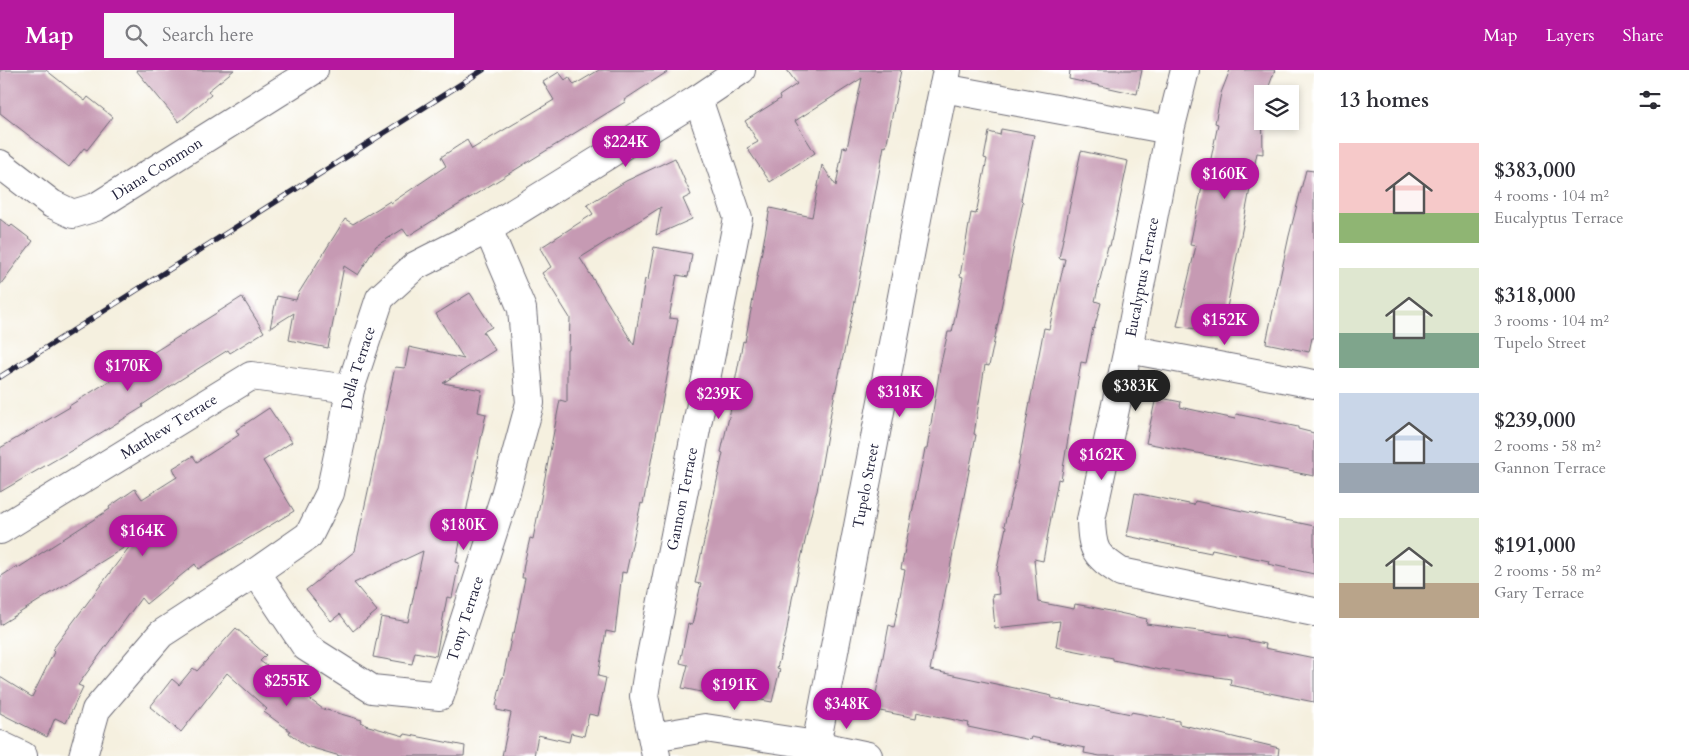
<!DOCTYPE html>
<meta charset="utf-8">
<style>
body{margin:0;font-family:Cardo,serif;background:#f7f7f7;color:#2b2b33;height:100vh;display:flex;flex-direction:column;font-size:19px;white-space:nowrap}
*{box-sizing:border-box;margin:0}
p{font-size:16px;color:#7c7c81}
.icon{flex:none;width:28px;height:28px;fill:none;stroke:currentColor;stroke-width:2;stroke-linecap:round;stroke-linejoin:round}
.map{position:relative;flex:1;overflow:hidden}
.sheet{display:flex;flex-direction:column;background:#fff;width:375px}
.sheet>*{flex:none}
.controls{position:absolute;left:1254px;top:15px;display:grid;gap:10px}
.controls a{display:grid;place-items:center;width:45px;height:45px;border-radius:0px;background:#fff;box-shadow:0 2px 8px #0003;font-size:25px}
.price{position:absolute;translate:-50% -42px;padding:0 11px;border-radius:18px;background:#b5179e;color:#fff;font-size:16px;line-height:32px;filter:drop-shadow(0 1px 2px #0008)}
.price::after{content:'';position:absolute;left:50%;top:30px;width:15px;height:11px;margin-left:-8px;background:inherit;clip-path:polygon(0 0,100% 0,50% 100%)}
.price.current{background:#222;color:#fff}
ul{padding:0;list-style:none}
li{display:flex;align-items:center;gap:15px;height:125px;padding:0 25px}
li span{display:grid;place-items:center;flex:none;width:140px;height:100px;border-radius:0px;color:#555}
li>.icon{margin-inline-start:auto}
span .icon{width:60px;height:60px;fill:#fffc;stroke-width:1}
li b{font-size:21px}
h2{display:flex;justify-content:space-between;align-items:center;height:60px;padding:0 25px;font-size:21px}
header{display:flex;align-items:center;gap:30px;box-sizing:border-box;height:70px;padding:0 25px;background:#b5179e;color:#fff}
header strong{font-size:24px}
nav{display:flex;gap:28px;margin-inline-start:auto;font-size:18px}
.search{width:350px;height:45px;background:#f7f7f7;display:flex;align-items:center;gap:12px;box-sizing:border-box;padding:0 18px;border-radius:0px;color:#7c7c81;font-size:19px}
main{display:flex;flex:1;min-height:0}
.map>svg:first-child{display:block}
.building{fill:#c69ab3}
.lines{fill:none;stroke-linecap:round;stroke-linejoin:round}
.minor-casing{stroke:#6c6a74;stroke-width:30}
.minor{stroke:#fff;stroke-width:28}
.rail-casing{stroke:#22223b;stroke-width:5.5}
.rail{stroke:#fff;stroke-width:4;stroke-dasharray:11;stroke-linecap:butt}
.labels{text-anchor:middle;stroke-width:4;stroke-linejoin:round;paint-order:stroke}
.street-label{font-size:15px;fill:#22223b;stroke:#fff}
</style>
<header>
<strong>Map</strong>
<div class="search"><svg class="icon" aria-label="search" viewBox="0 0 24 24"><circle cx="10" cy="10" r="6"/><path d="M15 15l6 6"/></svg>Search here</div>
<nav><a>Map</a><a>Layers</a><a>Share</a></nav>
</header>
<main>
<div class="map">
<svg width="1314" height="686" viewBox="0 0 1314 686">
<rect width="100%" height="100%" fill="#fff"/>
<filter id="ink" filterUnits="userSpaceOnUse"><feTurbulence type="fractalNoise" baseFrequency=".02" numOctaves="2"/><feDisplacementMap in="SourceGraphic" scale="10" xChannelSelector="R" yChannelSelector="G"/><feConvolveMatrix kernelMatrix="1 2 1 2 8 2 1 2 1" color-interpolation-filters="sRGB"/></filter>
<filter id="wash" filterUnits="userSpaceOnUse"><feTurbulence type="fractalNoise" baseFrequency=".0096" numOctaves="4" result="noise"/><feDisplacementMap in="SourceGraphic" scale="20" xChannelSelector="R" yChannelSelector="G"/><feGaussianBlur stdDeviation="1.12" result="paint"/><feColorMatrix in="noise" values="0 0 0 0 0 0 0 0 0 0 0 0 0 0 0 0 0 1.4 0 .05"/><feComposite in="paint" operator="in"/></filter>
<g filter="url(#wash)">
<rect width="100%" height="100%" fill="#f5f0df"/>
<g id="blocks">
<!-- building -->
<path class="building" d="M0,0h46l39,31 3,-4 25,20 -26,33 -3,-2 -15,19 -69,-54z
M136,0h98l-26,21 3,4 -32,27z
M599,0h71l-46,30 1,2 -217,134 -5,-7 -27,17 -18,29 -14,-9 -16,82 -39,-8 5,-27 -24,15 7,-32 19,4 2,-6 47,-75 8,5 37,-23 1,2 55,-37 -5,-9 26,-17 5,9 82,-49 -11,-18 16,-10 6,8 4,-3 5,8z
M787,0h114l-15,77 -2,-1 -26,141 -27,125 -14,79 -2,6 -23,102 -6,36 -9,33 3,1 -8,33 -60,-11 -1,3 -29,-6 6,-23 -8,-2 8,-39 4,1 9,-41 -6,-1 28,-130 -2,-1 16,-70h-2l8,-41 2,1 25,-134 42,9 10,-52 14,21 7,-39 4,1 15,-70 -67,43 20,32 -45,29 -23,-34 11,-6 -13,-21 35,-22 -1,-3 18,-12z
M1070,0h72l-5,24 -68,-15z
M1230,0h45l-9,24h-4l1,60 -6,-1 -33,170h-2l-2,10 -43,-7 19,-80 -6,-1 13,-63 3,1 12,-59 -3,-1 6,-30z
M1001,59l33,6 -13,65 2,2 -34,164 -4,-1 -11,69 2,1 -46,235 122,26 -1,2 80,16v-2l48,9v3l100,24 -1,8h-178l-16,-3 1,-5 -54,-11 -1,3 -62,-13 1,-4 -52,-11 -1,6 -41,-8 3,-11h-3l14,-74 5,2 11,-57 -4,-1 24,-120h2l13,-82 8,-35h4l11,-55 -3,-1 11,-63 5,1 11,-55 -3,-1 5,-26 11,3z
M1081,81l47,10 -18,85h-2l-13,55 6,2 -7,26 -1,-1 -7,35 -5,-1 -20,118 -3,-1 -15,82 -9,-2 4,43 36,7 1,-5 21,4 51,11 -1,5 83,11v2l37,7 -1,4 49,10v44l-84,-17 1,-6 -69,-10 -1,1 -48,-10v-2l-57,-11 4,-26 -65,7 -3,-33 7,-1 -2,-25 9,-42 -2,-1 11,-44 29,-154 5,1 16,-70 -6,-1z
M675,88l16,37 -8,4 9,20 -36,16 5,-28 -81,51 54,87 11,-66 3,1 6,-33 38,7 -4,23 -11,-2 -8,43 9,1 -35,185 -2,-1 -15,70 -4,-1 -7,61 -9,-2 -8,45 8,2 -8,38 -9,-2 -5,22 -13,-3 -2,9 -31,-7 -4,21h-32l9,-43 -14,-3v-4h-1l6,-28h1l9,-44h2l11,-56h-3l2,-14 6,-26 3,1 27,-139 7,2v-52h2l1,-32 -28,-45 9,-6 -11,-19 53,-34 -6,-9 39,-24z
M1306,100l8,1v167h-2l-3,14 -43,-9 23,-107z
M0,149l10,8 2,-2 21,16 -33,44z
M470,223l22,34 -9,5 12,18 -52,33 39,7 -4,22 8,2 -30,148 3,1 -7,35 -5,-1 -11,59 -21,-4 -3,12 -39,-7 8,-40 27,5 15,-71 -69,32 23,28 -24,20 -13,-17 -9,7 -25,-31 49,-39 40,-184 10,1 4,-21 55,12 -28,-45z
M242,227l22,35 -34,21 -2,-3 -48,30 -38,25 1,2 -62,38 -81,47v-44l70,-41 -1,-1 61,-38 -2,-3 21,-14 2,3z
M1156,327l25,5 -1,5 55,12 1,-5 62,13v2l16,4v43l-168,-33z
M269,338l23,34 -29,19 31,50 -96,58 -3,-5 -49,40 -5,-6 -63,87 5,2 -17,36 -11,-5 -8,19 -47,-24v-36l32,20 22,-45 -2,-2 81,-108 -133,83v-48l17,-11 1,2 92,-59 -1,-2 26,-18 7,10 35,-22 -4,-9 20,-12 4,6 42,-27 -3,-5z
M1135,423l59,12 1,-4 119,25v48l-46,-10 1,-3 -57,-12 -1,4 -84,-17z
M236,558l30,27 -6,6 45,32 -1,2 19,14 39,11 -1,2 4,2v1l39,11 1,-2 60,12 -1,10h-124l-34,-10 -17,-13 1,-2 -26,-19 3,-3 -40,-36 -46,59 -31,-25 22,-28 7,6 14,-17 4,3z"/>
</g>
</g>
<g filter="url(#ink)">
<use href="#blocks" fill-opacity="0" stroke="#6c6a74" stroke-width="1"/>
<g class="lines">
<defs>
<g id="minor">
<path d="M1185,0l-15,60 -42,219 -37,171c1,31 4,35 30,52l193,40"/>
<path d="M943,18l227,42"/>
<path id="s1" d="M0,94l52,40 21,10 23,-7 218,-137"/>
<path d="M1128,279l186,35"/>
<path id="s2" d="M0,460l251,-154 99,13"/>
<path id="s3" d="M256,502l50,75 66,42 68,7 65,-201 25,-92 -8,-94 -34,-80"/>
<path d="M653,667l52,-9 111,17 52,11"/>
<path d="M0,675l23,11"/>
<path id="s4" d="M83,686l13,-46 65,-76 95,-62 53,-37 21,-42 11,-52 9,-52 30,-91 35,-32 73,-37 210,-130 43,-29"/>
<path id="s5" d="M656,686l-12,-60 4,-25 90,-453 -40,-119"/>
<path id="s6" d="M814,686l105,-548 28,-138"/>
</g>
</defs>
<!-- minor casing -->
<use href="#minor" class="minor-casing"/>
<!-- minor -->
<use href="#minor" class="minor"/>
<defs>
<path id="rail" d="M0,307l483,-307"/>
</defs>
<!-- rail casing -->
<use href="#rail" class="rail-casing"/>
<!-- rail -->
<use href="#rail" class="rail"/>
</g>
</g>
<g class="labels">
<!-- street labels -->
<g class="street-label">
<text dy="5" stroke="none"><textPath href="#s1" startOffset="185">Diana Common</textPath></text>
<text transform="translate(1142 207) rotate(-79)" y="5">Eucalyptus Terrace</text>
<text dy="5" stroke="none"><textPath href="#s4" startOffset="501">Della Terrace</textPath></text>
<text dy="5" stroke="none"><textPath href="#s2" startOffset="198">Matthew Terrace</textPath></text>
<text dy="5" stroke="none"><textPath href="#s6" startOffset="275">Tupelo Street</textPath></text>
<text dy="5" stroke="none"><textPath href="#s5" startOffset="262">Gannon Terrace</textPath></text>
<text dy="5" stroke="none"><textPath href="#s3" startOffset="318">Tony Terrace</textPath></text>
</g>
</g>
</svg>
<div class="controls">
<a><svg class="icon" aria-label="layers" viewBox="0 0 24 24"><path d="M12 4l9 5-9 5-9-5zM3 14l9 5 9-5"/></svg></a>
</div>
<b class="price" style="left:626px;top:98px">$224K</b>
<b class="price" style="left:1225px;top:130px">$160K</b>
<b class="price" style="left:1225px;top:276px">$152K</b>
<b class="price" style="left:128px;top:322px">$170K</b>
<b class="price current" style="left:1136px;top:342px">$383K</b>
<b class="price" style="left:900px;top:348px">$318K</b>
<b class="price" style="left:719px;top:350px">$239K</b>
<b class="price" style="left:1102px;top:411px">$162K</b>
<b class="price" style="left:464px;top:481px">$180K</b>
<b class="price" style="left:143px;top:487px">$164K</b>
<b class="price" style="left:287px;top:637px">$255K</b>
<b class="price" style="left:735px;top:641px">$191K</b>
<b class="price" style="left:847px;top:660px">$348K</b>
</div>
<section class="sheet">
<h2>13 homes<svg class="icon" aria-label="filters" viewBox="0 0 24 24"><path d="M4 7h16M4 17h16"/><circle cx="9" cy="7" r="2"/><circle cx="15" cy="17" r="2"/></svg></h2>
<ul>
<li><span style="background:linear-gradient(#f6c9c9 70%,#8fb573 0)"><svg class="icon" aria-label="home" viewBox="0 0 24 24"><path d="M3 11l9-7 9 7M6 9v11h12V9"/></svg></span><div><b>$383,000</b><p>4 rooms · 104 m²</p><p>Eucalyptus Terrace</p></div></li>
<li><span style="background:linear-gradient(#dfe7d0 65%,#7fa58c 0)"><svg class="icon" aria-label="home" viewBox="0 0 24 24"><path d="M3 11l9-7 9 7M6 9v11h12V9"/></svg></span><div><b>$318,000</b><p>3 rooms · 104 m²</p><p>Tupelo Street</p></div></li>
<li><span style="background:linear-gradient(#c9d6e8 70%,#9aa5b1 0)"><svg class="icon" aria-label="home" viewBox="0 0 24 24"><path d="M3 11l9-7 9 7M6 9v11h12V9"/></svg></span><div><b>$239,000</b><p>2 rooms · 58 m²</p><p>Gannon Terrace</p></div></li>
<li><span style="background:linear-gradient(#dfe7d0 65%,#b9a48a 0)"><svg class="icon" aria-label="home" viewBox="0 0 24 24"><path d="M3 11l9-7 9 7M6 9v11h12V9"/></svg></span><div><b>$191,000</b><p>2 rooms · 58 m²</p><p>Gary Terrace</p></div></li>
</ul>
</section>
</main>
